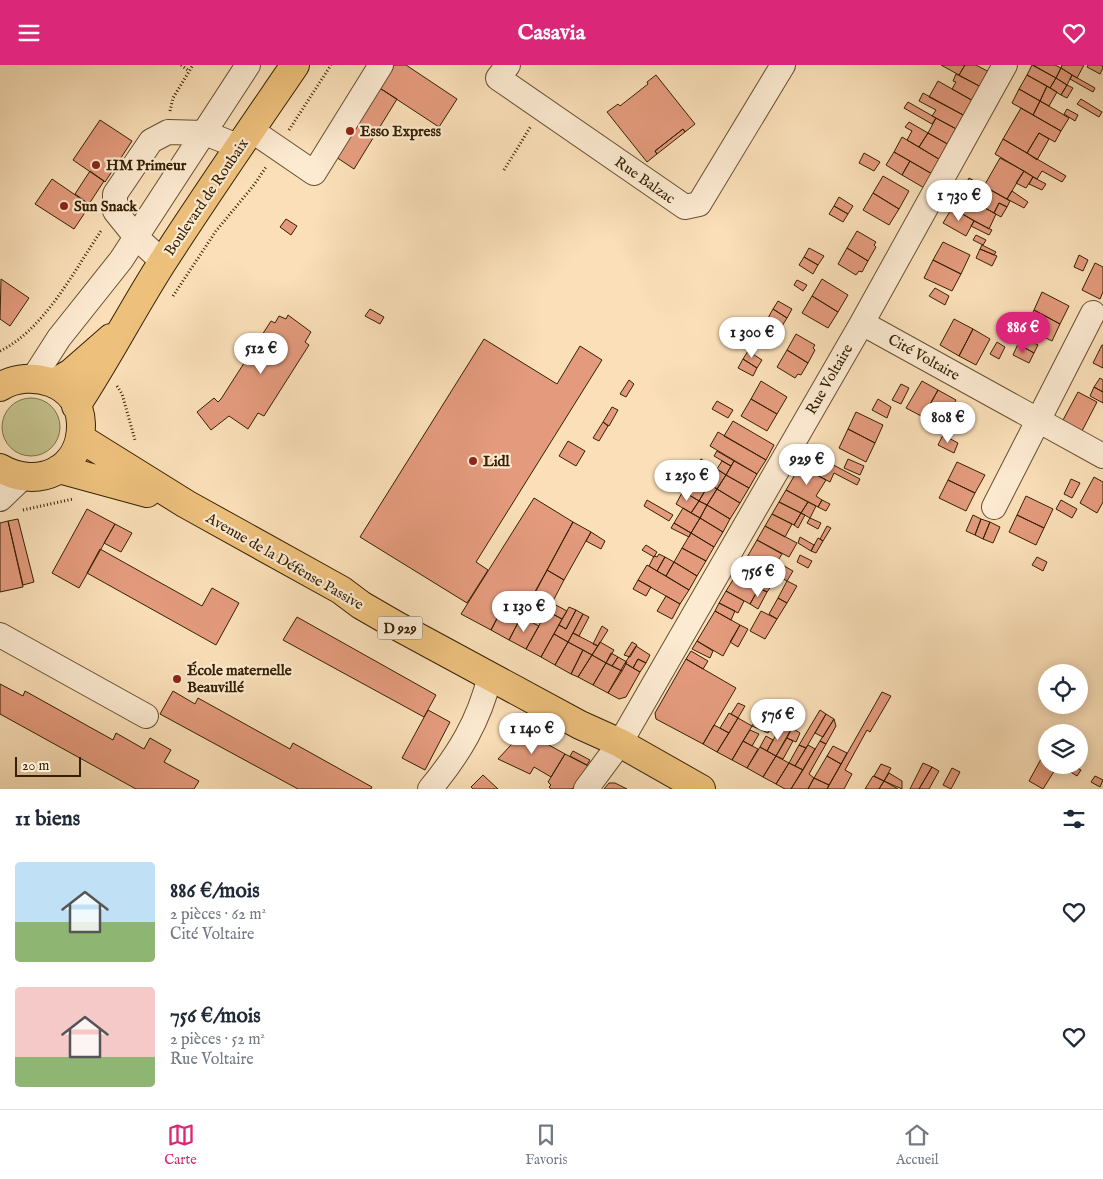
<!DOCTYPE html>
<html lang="fr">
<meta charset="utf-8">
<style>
body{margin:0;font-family:"IM FELL English",serif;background:#f6f6f7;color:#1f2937;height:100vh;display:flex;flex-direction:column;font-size:19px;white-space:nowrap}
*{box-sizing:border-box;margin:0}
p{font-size:16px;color:#747a83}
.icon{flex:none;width:28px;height:28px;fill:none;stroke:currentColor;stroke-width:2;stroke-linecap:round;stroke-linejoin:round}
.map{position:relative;height:724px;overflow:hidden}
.sheet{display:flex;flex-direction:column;background:#fff;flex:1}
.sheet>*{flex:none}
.controls{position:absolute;left:1038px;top:599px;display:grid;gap:10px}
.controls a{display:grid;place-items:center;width:50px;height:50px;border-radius:50%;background:#fff;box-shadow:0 2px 12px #0003;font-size:25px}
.scale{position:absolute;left:15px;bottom:12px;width:66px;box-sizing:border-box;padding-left:5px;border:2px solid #352002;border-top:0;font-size:14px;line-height:18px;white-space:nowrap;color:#352002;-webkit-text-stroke:4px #fcead1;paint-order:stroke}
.price{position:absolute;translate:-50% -42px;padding:0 11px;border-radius:18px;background:#fff;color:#222;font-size:16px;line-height:32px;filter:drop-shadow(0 1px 2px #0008)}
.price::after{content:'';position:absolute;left:50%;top:30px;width:15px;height:11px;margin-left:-8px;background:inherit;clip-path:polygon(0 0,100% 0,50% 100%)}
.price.on{background:#db2777;color:#fff}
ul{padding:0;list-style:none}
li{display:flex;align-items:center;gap:15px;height:125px;padding:0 15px}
li span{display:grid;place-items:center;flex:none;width:140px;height:100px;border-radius:5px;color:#555}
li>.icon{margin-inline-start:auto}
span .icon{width:60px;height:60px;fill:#fffc;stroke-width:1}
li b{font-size:21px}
h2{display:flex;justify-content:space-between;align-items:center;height:60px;padding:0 15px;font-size:21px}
header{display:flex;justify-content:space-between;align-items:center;height:65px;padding:0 15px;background:#db2777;color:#fff;font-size:22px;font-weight:800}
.tabs{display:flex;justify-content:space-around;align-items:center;height:70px;border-top:1px solid #e0e1e3;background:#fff;font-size:14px;color:#747a83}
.tabs a{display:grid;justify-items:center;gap:2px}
.tabs .on{color:#db2777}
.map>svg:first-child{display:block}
.green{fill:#c3c08b;stroke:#7c7046}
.building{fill:#e49b7d;stroke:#352002}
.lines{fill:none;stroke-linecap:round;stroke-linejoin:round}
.minor-casing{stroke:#665030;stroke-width:26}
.major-casing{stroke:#352002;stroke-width:30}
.path{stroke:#352002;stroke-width:3;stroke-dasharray:1 2.5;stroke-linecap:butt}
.minor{stroke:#fcead1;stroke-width:24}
.major{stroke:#edc07c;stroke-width:28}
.poi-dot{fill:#8f2418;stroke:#fcead1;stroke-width:2}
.labels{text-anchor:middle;stroke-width:4.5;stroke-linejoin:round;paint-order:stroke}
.shield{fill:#fcead1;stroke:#715d40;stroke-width:1}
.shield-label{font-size:14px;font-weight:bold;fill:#352002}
.poi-label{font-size:15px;font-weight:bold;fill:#352002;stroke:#fcead1;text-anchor:start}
.street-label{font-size:15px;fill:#352002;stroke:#fcead1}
</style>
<header><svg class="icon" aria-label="menu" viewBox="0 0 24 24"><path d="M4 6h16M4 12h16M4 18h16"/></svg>Casavia<svg class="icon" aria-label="heart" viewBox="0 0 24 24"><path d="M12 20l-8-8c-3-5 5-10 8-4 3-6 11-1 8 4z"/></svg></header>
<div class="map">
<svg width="1103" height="724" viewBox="0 0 1103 724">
<rect width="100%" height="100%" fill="#fadfb8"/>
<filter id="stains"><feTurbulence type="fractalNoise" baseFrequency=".004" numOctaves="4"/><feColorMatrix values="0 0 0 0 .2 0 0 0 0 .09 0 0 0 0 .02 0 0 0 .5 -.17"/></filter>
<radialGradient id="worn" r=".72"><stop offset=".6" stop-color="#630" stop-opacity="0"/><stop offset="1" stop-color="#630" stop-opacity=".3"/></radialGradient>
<!-- green -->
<path class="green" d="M2 362a29 29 0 1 1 58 0a29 29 0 1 1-58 0Z"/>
<!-- building -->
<path class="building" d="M394,0h12l51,34 -18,28 -61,-40z
M941,0h24l-6,10z
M965,0h11l15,8 -8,15 -24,-13z
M1032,0l24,13 -6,10 -23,-13z
M1033,0h22l6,3 -5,10z
M1062,0h22l-7,13 -16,-10z
M1088,0h14l1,3 -3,6 -13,-7z
M1061,3l11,7 -5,10 -11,-7z
M956,9l27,14 -8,14 -23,-13 4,-7 -3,-1z
M656,10l39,49 -10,8 -2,-3 -28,22 2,3 -10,8 -40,-50 11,-8 2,2 28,-22 -1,-2z
M1027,10l20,11 -7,15 -21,-12z
M1072,10l23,13 -2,4 -23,-13z
M1056,13l11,7 -6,10 -11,-7z
M938,16l37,21 -8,15 -38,-20z
M1067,20l6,3 -6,10 -6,-3z
M1047,21l10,6 -8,14 -9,-5z
M378,22l19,12 -43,70 -21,-14z
M1019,24l21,12 -7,14 -21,-12z
M923,28l44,24 -7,14 -28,-15 4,-6 -17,-9z
M1081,34l21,13 -3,5 -22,-13z
M1040,36l29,17 -8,13 -28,-16z
M908,37l28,16 -4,6 -28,-16z
M1021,43l40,23 -6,11 -16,-9 -12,20 -24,-14z
M1067,44l11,6 -3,6 -11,-7z
M936,53l24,13 -9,15 -23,-13z
M100,55l32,21 -27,41 -32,-22z
M909,57l19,11 -9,14 -12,-7 5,-9 -7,-4z
M683,64l2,3 -28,22 -2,-3z
M928,68l23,13 -9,15 -23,-14z
M1039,68l10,6 -12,21 -10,-7z
M902,72l40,24 -8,14 -40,-23z
M1003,74l63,37 -4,6 -20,-11 -5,8 -42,-25z
M894,87l16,9 -8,14 -16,-10z
M864,88l16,9 -6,9 -15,-8z
M1000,93l24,13 -17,28 -23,-13z
M910,96l24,14 -8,14 -24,-14z
M90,106l14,10 -15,23 -14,-10z
M1024,106l9,6 -7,11 -10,-5z
M883,111l26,15 -10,18 -26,-16z
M1033,112l13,7 -4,6 -13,-6z
M969,113l41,23 -3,6 -8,-4 -5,10 -34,-19z
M52,114l38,26 -16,24 -39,-25z
M1012,126l16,11 -4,6 -17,-9z
M873,128l26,16 -10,16 -26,-15z
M960,129l36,20 -7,15 -37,-21z
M839,132l14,9 -5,8 -14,-8z
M999,138l8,4 -6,10 -7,-4z
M834,141l14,8 -5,8 -14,-8z
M952,143l22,13 -8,15 -23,-13z
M286,154l11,7 -6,9 -11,-8z
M974,156l18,9 -3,5 -18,-9z
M857,166l19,11 -2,3 2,2 -8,14 -21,-13z
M976,170l10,5 -3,5 -10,-5z
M943,177l27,13 -9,19 -28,-14z
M982,180l14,7 -2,3 -14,-6z
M809,183l15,8 -6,9 -14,-8z
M847,183l21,13 -6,11 -3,-1 -3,4 -18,-11z
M980,184l17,7 -5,10 -16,-8z
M1079,190l9,5 -5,11 -9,-4z
M804,192l14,8 -5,9 -14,-9z
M933,195l28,14 -9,17 -28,-13z
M1095,198l8,4v25l-3,7 -18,-9z
M1,214l28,19 -19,28 -10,-7z
M822,214l26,16 -10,17 -26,-16z
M797,215l10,5 -4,6 -9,-6z
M935,223l14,8 -4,9 -16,-9z
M1042,227l27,14 -9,18 -26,-14z
M812,231l26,16 -10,16 -26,-15z
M778,236l14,8 -5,9 -14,-9z
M370,244l14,8 -4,7 -15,-8z
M773,244l14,9 -5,8 -14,-8z
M1034,245l26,14 -8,17 -27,-13z
M288,250l23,17 -6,10 4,3 -45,71 -6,-3 -10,16 -19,-13 -18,14 -14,-18 17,-14 4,4 3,-3 50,-78 4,2 4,-7 7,3z
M954,254l19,10 -14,27 -19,-11z
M973,264l17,10 -14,26 -17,-9z
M765,265l10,6 -3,6 -10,-6z
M796,269l19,11 -2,3 2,2 -7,13 -21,-13z
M762,271l10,6 -3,4 -10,-5z
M1021,272l17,8 -4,8 -16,-9z
M484,274l73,45 23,-38 22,14 -126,202 12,8 -21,33 -107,-66z
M997,277l8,5 -6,12 -9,-5z
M1018,279l16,9 -5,10 -16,-8z
M1102,280h1v23l-10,-5z
M787,285l21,13 -7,12 -3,-1 -3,4 -18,-11z
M748,286l14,9 -5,8 -14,-9z
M743,294l14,9 -4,8 -15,-8z
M1100,313l3,2v12l-9,-5z
M629,315l5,4 -8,13 -6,-3z
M761,316l26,16 -10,17 -26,-15z
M922,316l16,9 -15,27 -17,-9z
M901,319l8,4 -8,16 -9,-4z
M1094,322l9,5v11l-13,-7z
M938,325l18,10 -15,26 -18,-9z
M1078,327l19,10 -15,29 -19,-11z
M751,334l26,15 -10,17 -26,-15z
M878,334l13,8 -4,11 -15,-8z
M717,336l16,9 -5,8 -16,-9z
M612,342l6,3 -9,16 -6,-4z
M856,347l27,13 -8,18 -27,-14z
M954,348l8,4 -8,17 -8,-5z
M733,356l41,24 -8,15 -42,-24z
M603,357l5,4 -9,15 -6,-3z
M848,364l27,14 -9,19 -27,-14z
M718,367l48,28 -9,14 -47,-28z
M943,370l15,8 -4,10 -16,-8z
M568,376l17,10 -9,15 -17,-10z
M717,386l17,10 -3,5 -17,-10z
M808,387l14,7 -9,14 -13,-7z
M701,394l25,16 -9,14 -9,-5 5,-9 -16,-10z
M822,394l38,20 -3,6 -23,-12 -4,9 -17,-9z
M848,394l16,7 -4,9 -16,-7z
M722,396l9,5 -5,9 -9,-6z
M734,396l23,13 -8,14 -23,-13z
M957,397l28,13 -10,18 -27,-13z
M677,401l32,18 -10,17 -10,-6 5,-9 -21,-12z
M800,401l26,14 -10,16 6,4 -4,7 -32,-17z
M706,406l7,4 -5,9 -8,-5z
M726,410l23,13 -9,15 -23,-14z
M1094,412l9,5v20l-6,11 -17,-10z
M1071,414l9,4 -8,15 -8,-4z
M948,415l27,13 -9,18 -27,-13z
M709,419l8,5 -10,16 -8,-4z
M717,424l23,14 -10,16 -23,-14z
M786,425l22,12 -7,11 -22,-11z
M683,426l16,10 -8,12 -15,-9z
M1026,431l27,13 -9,19 -27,-13z
M534,433l39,24 -43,80 -9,-4 -8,14 -10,-5 -12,23 -30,-16z
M647,435l26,15 -4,6 -25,-15z
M822,435l8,4 -4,7 -8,-4z
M1061,435l16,9 -5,9 -16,-9z
M699,436l8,4 -7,13 -9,-5z
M779,437l22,11 -7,12 -22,-11z
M808,437l8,4 -6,12 -9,-5z
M707,440l23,14 -7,13 -23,-14z
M683,443l17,10 -9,15 -17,-10z
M87,444l28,15 -36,64 -27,-15z
M801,448l4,2 -7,13 -4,-3z
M772,449l20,10 -7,13 -20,-11z
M973,450l8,4 -6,16 -9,-4z
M1017,450l27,13 -8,17 -27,-13z
M700,453l23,14 -9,15 -23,-14z
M810,453l11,5 -3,6 -11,-6z
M18,454l16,63 -11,3 -15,-64z
M981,454l9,3 -7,17 -8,-4z
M8,456l15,66 -23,5v-69z
M573,457l18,10 -27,48 -17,-10z
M990,457l10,5 -7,16 -10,-4z
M674,458l17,10 -2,4 -18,-9z
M115,459l17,9 -11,19 -17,-9z
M765,461l32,17 -8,14 -32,-17z
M827,461l4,2 -8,13 -3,-2z
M591,467l14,9 -4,8 -15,-8z
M691,468l23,14 -8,14 -24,-13z
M800,472l14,8 -3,6 -13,-8z
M818,473l5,3 -7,12 -5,-2z
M757,475l25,14 -11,18 -25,-13z
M646,480l11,7 -3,5 -12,-7z
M682,483l24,13 -9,15 -23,-14z
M100,484l102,57 10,-18 27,15 -23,42 -129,-72z
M659,489l6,3 -8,14 -8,-5 5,-10 3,1z
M800,490l12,6 -4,7 -11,-6z
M665,492l9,5 -8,14 -9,-5z
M1037,492l10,5 -4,9 -11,-6z
M746,494l22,12 -9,17 -23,-13z
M674,497l23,14 -8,14 -23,-14z
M777,497l16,9 -6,10 -16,-9z
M647,500l42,25 -9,14 -42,-24z
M547,505l17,10 -11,21 -8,-4 -11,19 -5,1 -1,3 -7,-3z
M736,510l23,13 -9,16 -24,-13z
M638,515l13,7 -5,9 -13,-7z
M763,515l9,5 -5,7 -8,-4z
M787,516l10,5 -10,17 -9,-5z
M759,523l8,4 -9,17 -8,-5z
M726,526l18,10 -6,12 -19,-10z
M666,531l14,8 -8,15 -15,-8z
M521,533l9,4 -9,15 -8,-5z
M778,533l9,5 -10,16 -8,-5z
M552,538l15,8 -5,8 -15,-8z
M719,538l16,8 -4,9 -16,-9z
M503,542l18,10 -12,23 -18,-10z
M569,542l7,3 -10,19 -7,-4z
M576,545l7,4 -15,28 -14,-8 5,-9 7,4z
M547,546l15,8 -21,38 -15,-8z
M715,546l25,14 -17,31 -26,-15z
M761,546l16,8 -12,20 -15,-8z
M583,549l6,3 -10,19 -6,-3z
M297,552l139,78 -12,22 -141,-77z
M521,552l18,9 -13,23 -17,-9z
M740,560l8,4 -10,18 -8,-5z
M602,561l6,4 -10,16 -5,-2z
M573,568l25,13 -6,9 -24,-13z
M554,569l14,8 -13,23 -14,-8z
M697,576l16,10 -3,7 -18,-9z
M568,577l15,8 -12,24 -16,-9z
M600,577l14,8 -8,13 -14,-8z
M632,577l5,3 -7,12 -6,-2z
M636,581l14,9 -4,8 -8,-4 -5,9 -8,-5z
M583,585l9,5 -14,22 -7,-3z
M691,586l17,10 -5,8 -17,-10z
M611,588l7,4 -6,9 -6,-3z
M592,590l14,8 -13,22 -15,-8z
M618,592l9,5 -5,9 -10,-5z
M638,594l8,4 -6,9 -7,-4z
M686,594l50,29 -33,56 -47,-25 -1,-6z
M606,598l16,8 -14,22 -15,-8z
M625,598l15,9 -14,25 -7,2 -11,-6z
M0,619l23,12 2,-5 88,49 3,-7 28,16 6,-11 21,12 -7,12 35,19 -5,8h-58l-136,-75z
M173,626l22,13 3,-6 92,51 3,-6 79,44 -1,2h-73l-138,-75z
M882,627l9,4 -21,36 -3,-2 -22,40 7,4 -8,15h-17z
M738,638l7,3 -7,12 -7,-4z
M428,645l22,12 -25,48 -23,-12z
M820,645l6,4 -20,34 -7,-3z
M729,648l9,5 -9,15 -9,-5z
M760,648l15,8 -7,12 -16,-7z
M826,649l8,5 -11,18 -8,-4z
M738,653l14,8 -20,34 -15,-8z
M834,654l2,7 -10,18 -6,-3z
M714,660l15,8 -12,19 -14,-8z
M781,661l9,5 -14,25 -9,-5z
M792,663l8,5 -4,9 -9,-4z
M750,665l9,4 -7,12 -9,-5z
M524,666l41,23 -14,23 -17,-10 -4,7 -32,-15z
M766,671l7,4 -6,11 -7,-4z
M787,673l6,3 -10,18 -7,-3z
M743,676l15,8 -11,19 -15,-8z
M820,676l6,3 -17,30 5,4 -6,11h-17z
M799,680l7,3 -11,18 -6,-3z
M808,680l7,4 -12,21 -8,-4z
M833,681l14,7 -6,11 -14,-8z
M760,682l16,9 -13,21 -16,-9z
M1046,685v15h12l-15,24 -14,-8z
M573,686l17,9 -3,5 -17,-9z
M565,689l27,14 -20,21h-21l-2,-2 2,-2 -3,-3z
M776,691l13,7 -13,21 -13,-7z
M827,691l14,8 -12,21 -15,-7z
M789,698l14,7 -12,19h-6l-9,-5z
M923,698l9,4 -13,22h-9z
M881,699l10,4 -7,13 -10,-5z
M1060,700h11l10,5 -4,6z
M932,702l7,4 -10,18h-10z
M952,703l8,4 -9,17 -8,-4z
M889,708l13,8v8l-18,-8z
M483,710l15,14h-25l-2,-2z
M873,711l11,5 -5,8h-14z
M1095,711l8,4 -3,7 -9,-5z
M814,713l15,7 -2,4h-19z
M884,716l14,8h-19z
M609,718h6l12,6h-23z"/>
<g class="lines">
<defs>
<path id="minor" d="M508,0l-10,13 187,129 14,-3 84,-139
M251,65l63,43 67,-108
M163,197l-27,-25 -21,-26v-17l36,-53 17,-9 37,1 35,14
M862,258l241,133
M34,312l25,-39 62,-78 127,-195
M0,434l23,-22
M994,442l99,-194
M0,570l146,81
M430,724c29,-35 49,-68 60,-113
M586,724l34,-46 242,-420 143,-258"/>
<path id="major" d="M54,318l17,-10 40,-35
M0,322c30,-19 80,-5 81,37 1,46 -43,66 -81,44
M76,341c31,-47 56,-96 86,-143 43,-67 88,-132 133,-198
M80,373l106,66 155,86 20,15 38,22 181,98 40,18 81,46
M59,404l88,24"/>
</defs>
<!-- minor casing -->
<use href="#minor" class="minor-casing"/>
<!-- major casing -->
<use href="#major" class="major-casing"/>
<!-- path -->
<path class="path" d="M181,0l8,6
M170,46l3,-13 20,-33
M289,65l42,-65
M504,105l27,-44
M173,231l43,-65 38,-46 12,-18
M0,286c44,-21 74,-80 101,-120
M117,321l5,8 13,46
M23,445l50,-11"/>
<!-- minor -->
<use href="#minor" class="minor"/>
<!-- major -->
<use href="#major" class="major"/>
</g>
<!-- markers -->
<g class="poi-dot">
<circle cx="350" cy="66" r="5"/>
<circle cx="96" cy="100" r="5"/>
<circle cx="64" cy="141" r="5"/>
<circle cx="473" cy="396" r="5"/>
<circle cx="177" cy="614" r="5"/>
</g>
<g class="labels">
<!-- shield labels -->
<rect class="shield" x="377.5" y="551.5" width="45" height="23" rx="4"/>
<g class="shield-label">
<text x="400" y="568">D 929</text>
</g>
<!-- poi labels -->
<g class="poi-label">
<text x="360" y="71">Esso Express</text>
<text x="106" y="105">HM Primeur</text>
<text x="74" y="146">Sun Snack</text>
<text x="483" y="401">Lidl</text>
<text x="187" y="610">École maternelle<tspan x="187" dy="17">Beauvillé</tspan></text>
</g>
<!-- street labels -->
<g class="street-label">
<text transform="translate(645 115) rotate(35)" y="5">Rue Balzac</text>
<text transform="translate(206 132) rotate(-56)" y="5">Boulevard de Roubaix</text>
<text transform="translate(924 292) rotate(29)" y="5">Cité Voltaire</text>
<text transform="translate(829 314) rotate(-60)" y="5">Rue Voltaire</text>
<text transform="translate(285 496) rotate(30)" y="5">Avenue de la Défense Passive</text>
</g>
</g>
<rect width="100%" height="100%" filter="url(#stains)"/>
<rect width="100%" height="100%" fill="url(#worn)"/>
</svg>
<div class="controls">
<a><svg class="icon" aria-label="locate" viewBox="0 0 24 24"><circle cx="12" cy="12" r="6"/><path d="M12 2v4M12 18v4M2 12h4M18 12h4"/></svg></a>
<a><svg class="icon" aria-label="layers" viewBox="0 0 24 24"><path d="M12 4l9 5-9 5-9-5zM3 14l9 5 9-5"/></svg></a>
</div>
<div class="scale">20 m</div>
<b class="price" style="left:959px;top:157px">1 730 €</b>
<b class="price on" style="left:1023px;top:289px">886 €</b>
<b class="price" style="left:752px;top:294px">1 300 €</b>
<b class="price" style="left:261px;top:310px">512 €</b>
<b class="price" style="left:948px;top:379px">808 €</b>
<b class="price" style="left:807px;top:421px">929 €</b>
<b class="price" style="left:687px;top:437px">1 250 €</b>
<b class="price" style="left:758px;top:533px">756 €</b>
<b class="price" style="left:524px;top:568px">1 130 €</b>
<b class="price" style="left:778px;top:676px">576 €</b>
<b class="price" style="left:532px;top:690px">1 140 €</b>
</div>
<section class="sheet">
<h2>11 biens<svg class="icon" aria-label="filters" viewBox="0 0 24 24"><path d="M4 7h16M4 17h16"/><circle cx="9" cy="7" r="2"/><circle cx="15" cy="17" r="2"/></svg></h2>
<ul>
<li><span style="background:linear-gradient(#bfe0f5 60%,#8fb573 0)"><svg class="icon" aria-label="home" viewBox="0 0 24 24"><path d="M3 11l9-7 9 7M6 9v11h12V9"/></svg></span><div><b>886 €/mois</b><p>2 pièces · 62 m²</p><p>Cité Voltaire</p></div><svg class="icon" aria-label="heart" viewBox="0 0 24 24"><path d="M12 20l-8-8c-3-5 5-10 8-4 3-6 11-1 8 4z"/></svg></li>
<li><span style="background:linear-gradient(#f6c9c9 70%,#8fb573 0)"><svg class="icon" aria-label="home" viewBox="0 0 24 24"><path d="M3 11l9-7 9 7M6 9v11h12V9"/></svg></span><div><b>756 €/mois</b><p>2 pièces · 52 m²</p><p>Rue Voltaire</p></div><svg class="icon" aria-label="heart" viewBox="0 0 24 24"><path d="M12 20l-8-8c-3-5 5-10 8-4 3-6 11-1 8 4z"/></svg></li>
</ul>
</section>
<nav class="tabs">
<a class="on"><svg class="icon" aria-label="map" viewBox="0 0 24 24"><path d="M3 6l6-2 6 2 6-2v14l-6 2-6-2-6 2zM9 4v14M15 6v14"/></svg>Carte</a>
<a><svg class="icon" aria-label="saved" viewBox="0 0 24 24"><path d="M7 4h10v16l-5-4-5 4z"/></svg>Favoris</a>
<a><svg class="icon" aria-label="home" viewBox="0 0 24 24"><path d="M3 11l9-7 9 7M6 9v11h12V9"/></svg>Accueil</a>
</nav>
